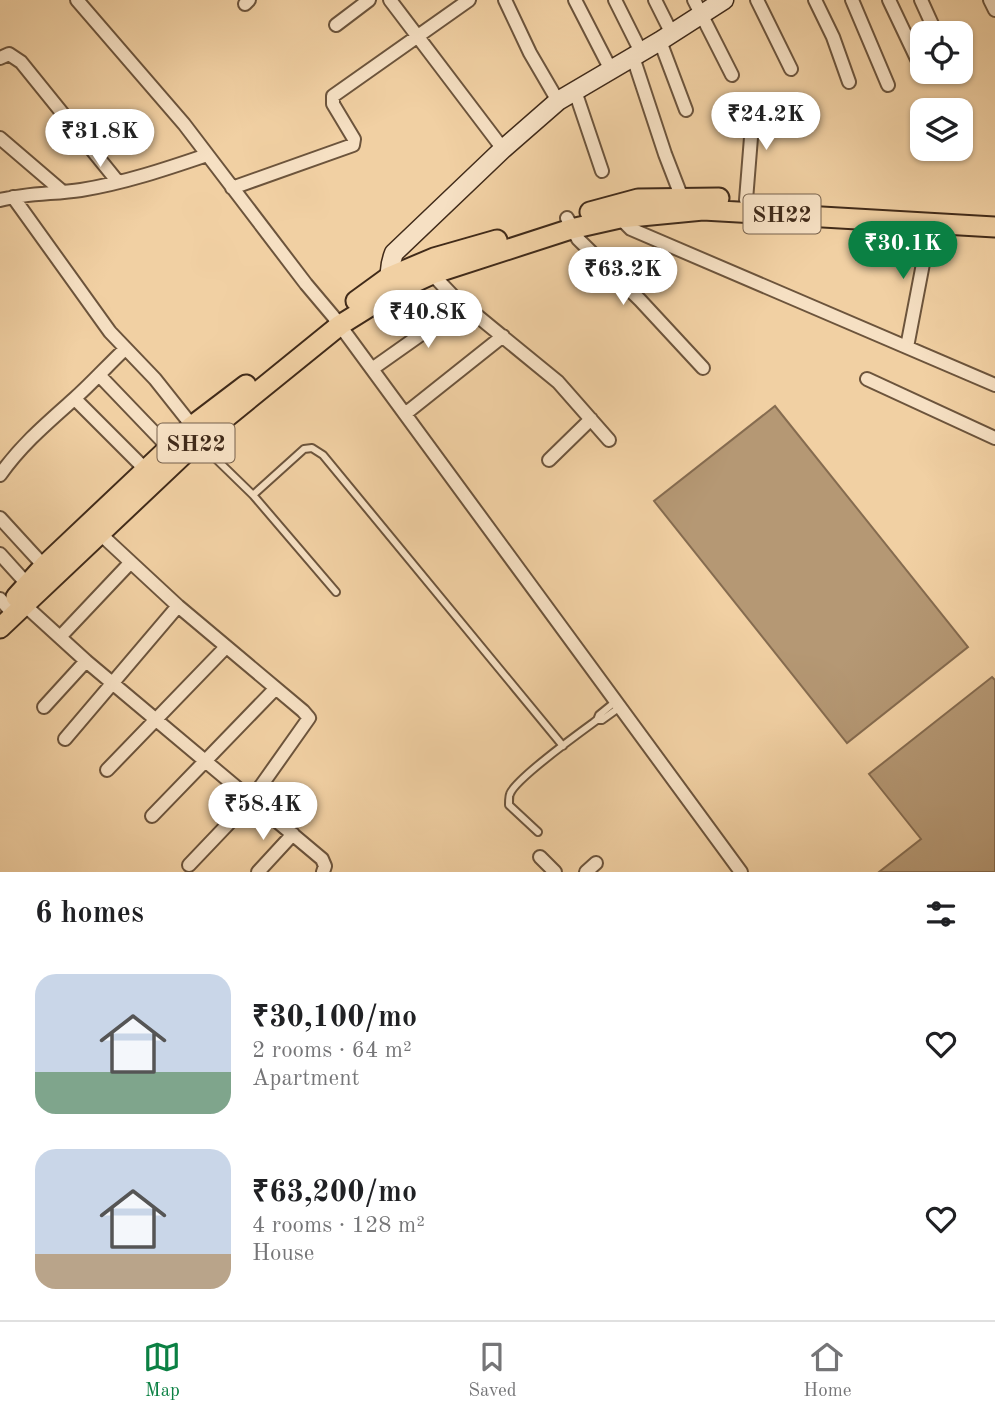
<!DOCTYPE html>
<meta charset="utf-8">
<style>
body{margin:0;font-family:"Old Standard TT",serif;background:#f2f2f2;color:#202124;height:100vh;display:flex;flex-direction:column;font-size:26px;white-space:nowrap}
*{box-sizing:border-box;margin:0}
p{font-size:23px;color:#757577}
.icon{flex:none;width:38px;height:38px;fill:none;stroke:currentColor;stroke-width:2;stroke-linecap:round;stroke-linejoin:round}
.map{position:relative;height:872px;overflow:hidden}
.side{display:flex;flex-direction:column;background:#fff;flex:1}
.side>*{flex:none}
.controls{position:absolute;left:910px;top:21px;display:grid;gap:14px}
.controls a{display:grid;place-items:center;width:63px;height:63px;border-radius:14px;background:#fff;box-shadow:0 2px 5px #0004;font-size:35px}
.price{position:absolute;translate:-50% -60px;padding:0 16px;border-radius:24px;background:#fff;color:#222;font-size:23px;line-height:46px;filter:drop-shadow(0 2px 4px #0008)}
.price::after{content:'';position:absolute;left:50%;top:42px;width:21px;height:16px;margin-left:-10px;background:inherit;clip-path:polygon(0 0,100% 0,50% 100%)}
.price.active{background:#0b8043;color:#fff}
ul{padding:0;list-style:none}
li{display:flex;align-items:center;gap:21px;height:175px;padding:0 35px}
li span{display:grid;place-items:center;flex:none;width:196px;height:140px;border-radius:21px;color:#555}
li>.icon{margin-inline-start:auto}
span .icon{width:84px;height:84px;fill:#fffc;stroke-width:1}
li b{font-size:30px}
h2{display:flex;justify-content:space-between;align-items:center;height:84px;padding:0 35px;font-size:30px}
.dock{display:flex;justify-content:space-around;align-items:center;height:98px;border-top:2px solid #e0e0e0;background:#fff;font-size:19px;color:#757577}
.dock a{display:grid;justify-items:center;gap:4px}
.dock .active{color:#0b8043}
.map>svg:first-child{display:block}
.water{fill:#b59874;stroke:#866c50;stroke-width:2}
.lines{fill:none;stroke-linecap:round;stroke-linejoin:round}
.service-casing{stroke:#6c543c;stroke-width:10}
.minor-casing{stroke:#6c543c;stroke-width:16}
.secondary-casing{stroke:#402a19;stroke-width:21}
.primary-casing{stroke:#402a19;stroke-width:23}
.service{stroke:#f6e0c3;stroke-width:6}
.minor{stroke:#f6e0c3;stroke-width:12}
.secondary{stroke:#f6e0c3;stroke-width:18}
.primary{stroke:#f1d0a3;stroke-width:19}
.labels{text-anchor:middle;stroke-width:6;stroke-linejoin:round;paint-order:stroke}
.shield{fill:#f6e0c3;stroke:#77614c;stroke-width:2}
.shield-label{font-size:23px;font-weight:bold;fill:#402a19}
</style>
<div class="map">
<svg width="995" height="872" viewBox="0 0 995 872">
<rect width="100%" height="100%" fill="#f1d0a3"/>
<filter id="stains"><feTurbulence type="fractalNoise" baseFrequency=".00286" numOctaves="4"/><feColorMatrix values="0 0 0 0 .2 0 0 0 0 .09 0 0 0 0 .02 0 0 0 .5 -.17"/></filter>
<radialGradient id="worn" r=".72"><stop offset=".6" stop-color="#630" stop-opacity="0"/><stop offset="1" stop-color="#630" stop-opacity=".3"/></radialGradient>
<!-- water -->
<path class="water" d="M775,406l193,241 -121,96 -193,-242z
M992,677l3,3v192h-116l42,-33 -52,-65z"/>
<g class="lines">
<defs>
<path id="service" d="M203,439l11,13 1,6
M198,442l11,14 6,2 38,37 83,97
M253,495l51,-46 8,-1 11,7 240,291
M597,720l2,-5 16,-13
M538,832l-29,-27c0,-2 0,-10 1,-11 5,-15 72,-63 87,-74h5l18,-13"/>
<path id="minor" d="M77,0l107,124 122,160 27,32 408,556
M390,0l113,149
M505,0l25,53 28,48
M575,0l36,70
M615,0l26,52
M655,0l17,34
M694,0l38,75
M757,0l34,69
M815,0l18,37 16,45
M852,0l36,85
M889,0l28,59
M921,0l15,33
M990,0l5,10
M245,4l4,-4
M336,25l33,-25
M660,41l26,69
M633,57l32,97 17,44
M0,58l9,-4 12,8 97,120
M575,91l27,80
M0,138l63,54
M232,188l121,-43 1,-6 -21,-35v-8l136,-96
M13,197l97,135 45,47 42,53
M0,200c27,-7 54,-6 81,-10 43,-7 85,-21 126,-35
M746,200l8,-100
M567,218l11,21 62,61 63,68
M620,218l11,11 364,156
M432,274l21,22 105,86 51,58
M907,347l24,-125
M372,369l92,-65
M99,375l70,73
M867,379l128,59
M75,399l71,71
M405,414l98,-78
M549,460l42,-41
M0,475c21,-30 47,-52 74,-76 18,-16 34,-34 51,-50
M0,518l44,48
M95,529l83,77 125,105 6,7 -58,82 -62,65
M0,554l28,31
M0,599l14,16
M19,600l67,61 236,198 3,7 -2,6
M60,637l70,-74
M44,707l42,-46
M65,739l113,-133
M107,770l119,-123
M152,816l123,-127
M540,857l15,15
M258,872l35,-38
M586,872l10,-9"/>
<path id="secondary" d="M392,288c-3,-13 -3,-22 2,-35l109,-104 55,-48 102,-60 64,-41"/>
<path id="primary" d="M590,212l48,-13 81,-1
M356,301l33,-24 45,-19 63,-18
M16,597l28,-31 148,-140 54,-41
M0,628l202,-191 138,-112 53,-33 39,-18 139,-45 49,-11 83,-8 292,17"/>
</defs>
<!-- service casing -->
<use href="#service" class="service-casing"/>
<!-- minor casing -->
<use href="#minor" class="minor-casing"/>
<!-- secondary casing -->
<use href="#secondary" class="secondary-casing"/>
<!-- primary casing -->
<use href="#primary" class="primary-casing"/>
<!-- service -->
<use href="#service" class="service"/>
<!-- minor -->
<use href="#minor" class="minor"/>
<!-- secondary -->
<use href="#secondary" class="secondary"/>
<!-- primary -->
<use href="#primary" class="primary"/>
</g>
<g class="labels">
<!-- shield labels -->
<g class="shield">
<rect x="743.5" y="194.5" width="77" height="39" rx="5"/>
<rect x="157.5" y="423.5" width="77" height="39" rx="5"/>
</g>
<g class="shield-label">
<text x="782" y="222">SH22</text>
<text x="196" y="451">SH22</text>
</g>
</g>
<rect width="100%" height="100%" filter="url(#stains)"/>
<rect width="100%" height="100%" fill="url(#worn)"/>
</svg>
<div class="controls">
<a><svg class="icon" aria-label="locate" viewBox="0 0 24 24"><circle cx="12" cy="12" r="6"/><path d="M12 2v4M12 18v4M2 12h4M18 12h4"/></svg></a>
<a><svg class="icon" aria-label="layers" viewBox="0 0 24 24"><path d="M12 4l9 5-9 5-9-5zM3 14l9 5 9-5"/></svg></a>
</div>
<b class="price" style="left:766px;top:152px">₹24.2K</b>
<b class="price" style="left:100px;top:169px">₹31.8K</b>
<b class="price active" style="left:903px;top:281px">₹30.1K</b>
<b class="price" style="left:623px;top:307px">₹63.2K</b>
<b class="price" style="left:428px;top:350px">₹40.8K</b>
<b class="price" style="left:263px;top:842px">₹58.4K</b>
</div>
<section class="side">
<h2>6 homes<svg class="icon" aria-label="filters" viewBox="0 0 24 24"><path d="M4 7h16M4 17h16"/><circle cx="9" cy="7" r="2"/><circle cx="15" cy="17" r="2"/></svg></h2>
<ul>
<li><span style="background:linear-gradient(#c9d6e8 70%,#7fa58c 0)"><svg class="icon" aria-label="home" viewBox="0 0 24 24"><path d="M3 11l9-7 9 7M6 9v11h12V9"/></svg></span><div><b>₹30,100/mo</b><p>2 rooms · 64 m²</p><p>Apartment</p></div><svg class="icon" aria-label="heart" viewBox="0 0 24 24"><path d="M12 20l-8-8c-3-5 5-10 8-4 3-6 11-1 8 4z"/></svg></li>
<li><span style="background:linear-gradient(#c9d6e8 75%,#b9a48a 0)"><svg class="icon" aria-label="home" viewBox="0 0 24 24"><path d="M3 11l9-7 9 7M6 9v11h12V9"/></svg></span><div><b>₹63,200/mo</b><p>4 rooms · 128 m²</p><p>House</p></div><svg class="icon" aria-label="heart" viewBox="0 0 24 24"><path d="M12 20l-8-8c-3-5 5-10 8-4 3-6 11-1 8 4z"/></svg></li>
</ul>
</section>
<nav class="dock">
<a class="active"><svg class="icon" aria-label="map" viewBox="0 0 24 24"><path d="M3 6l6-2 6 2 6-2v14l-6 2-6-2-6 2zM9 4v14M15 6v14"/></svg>Map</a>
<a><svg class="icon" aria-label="saved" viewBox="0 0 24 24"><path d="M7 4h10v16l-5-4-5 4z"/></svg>Saved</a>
<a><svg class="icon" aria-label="home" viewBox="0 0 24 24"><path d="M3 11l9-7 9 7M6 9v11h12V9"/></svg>Home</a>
</nav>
